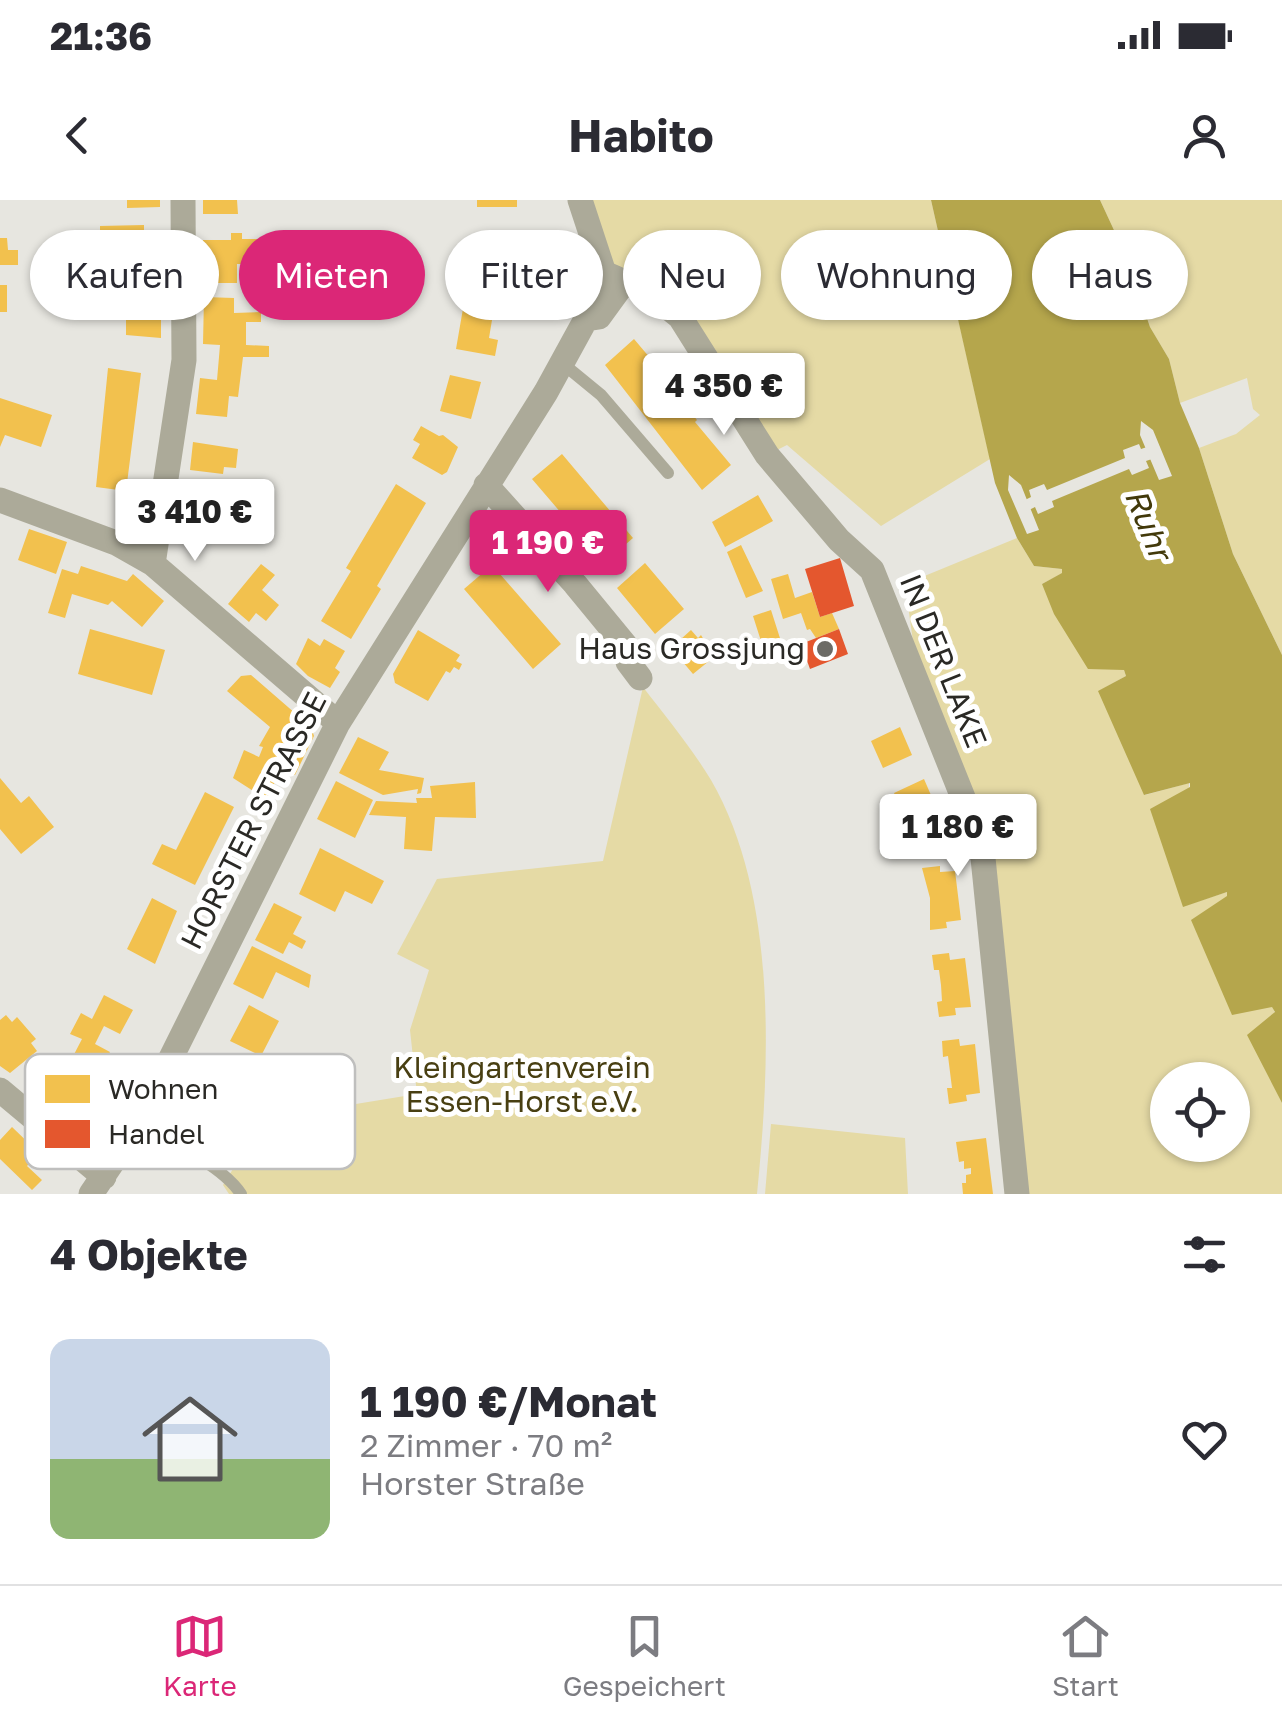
<!DOCTYPE html>
<html lang="de">
<meta charset="utf-8">
<style>
body{margin:0;font-family:"Golos Text",sans-serif;background:#f2f2f3;color:#2b2b33;height:100vh;display:flex;flex-direction:column;font-size:38px;white-space:nowrap}
*{box-sizing:border-box;margin:0}
p{font-size:32px;color:#7c7c81}
.icon{flex:none;width:55px;height:55px;fill:none;stroke:currentColor;stroke-width:2;stroke-linecap:round;stroke-linejoin:round}
.map{position:relative;height:994px;overflow:hidden}
.side{display:flex;flex-direction:column;background:#fff;flex:1}
.side>*{flex:none}
.hud{position:absolute;left:30px;top:30px;width:1222px;height:90px;display:flex;gap:20px}
.buttons{position:absolute;left:1150px;top:862px;display:grid;gap:20px}
.buttons a{display:grid;place-items:center;width:100px;height:100px;border-radius:50%;background:#fff;box-shadow:0 2px 8px #0004;font-size:50px}
.price{position:absolute;translate:-50% -85px;padding:0 22px;border-radius:10px;background:#fff;color:#222;font-size:32px;line-height:65px;filter:drop-shadow(0 2px 5px #0008)}
.price::after{content:'';position:absolute;left:50%;top:60px;width:30px;height:22px;margin-left:-15px;background:inherit;clip-path:polygon(0 0,100% 0,50% 100%)}
.price.on{background:#db2777;color:#fff}
ul{padding:0;list-style:none}
li{display:flex;align-items:center;gap:30px;height:250px;padding:0 50px}
li+li{border-top:2px solid #e1e1e2}
li span{display:grid;place-items:center;flex:none;width:280px;height:200px;border-radius:20px;color:#555}
li>.icon{margin-inline-start:auto}
span .icon{width:120px;height:120px;fill:#fffc;stroke-width:1}
li b{font-size:42px}
h2{display:flex;justify-content:space-between;align-items:center;height:120px;padding:0 50px;font-size:42px}
.pill{padding:0 35px;border-radius:45px;background:#fff;box-shadow:0 2px 8px #0004;font-size:35px;line-height:90px}
.pill.on{background:#db2777;color:#fff}
.status{display:flex;justify-content:space-between;align-items:center;height:70px;padding:0 50px;background:#fff;direction:ltr}
.status svg{height:28px;fill:currentColor}
header{display:flex;justify-content:space-between;align-items:center;height:130px;padding:0 50px;background:#fff;font-size:45px;font-weight:700}
.tabs{display:flex;justify-content:space-around;align-items:center;height:140px;border-top:2px solid #e1e1e2;background:#fff;font-size:28px;color:#7c7c81}
.tabs a{display:grid;justify-items:center;gap:5px}
.tabs .on{color:#db2777}
.map>svg:first-child{display:block}
.green{fill:#e5daa5;fill-rule:evenodd}
.water{fill:#b5a64c;fill-rule:evenodd}
.pier{fill:#e7e6e0}
.homes{fill:#f2c14e}
.shops{fill:#e4572e}
.lines{fill:none;stroke-linecap:round;stroke-linejoin:round}
.lane{stroke:#acaa99;stroke-width:12}
.street{stroke:#acaa99;stroke-width:25}
.poi-dot{fill:#6c6b66;stroke:#fff;stroke-width:4}
.labels{text-anchor:middle;stroke-width:10;stroke-linejoin:round;paint-order:stroke}
.poi-label{font-size:30px;fill:#2a2925;stroke:#fff;text-anchor:end}
.street-label{font-size:30px;fill:#2a2925;stroke:#fff}
.park-label{font-size:30px;fill:#483f12;stroke:#fff}
.water-label{font-size:32px;font-style:italic;fill:#42390a;stroke:#fff}
.key{fill:#fff;stroke:#bfbfbe;stroke-width:2.5}
.key-label{font-size:28px;fill:#2a2925}
</style>
<div class="status"><b>21:36</b><svg viewBox="0 0 49 12"><path d="M0 12V9h3v3zM5 12V6h3v6zM10 12V3h3v9zM15 12V0h3v12zM26 1h20v11H26zM47 4h2v5h-2z"/></svg></div>
<header><svg class="icon" aria-label="back" viewBox="0 0 24 24"><path d="M15 5l-7 7 7 7"/></svg>Habito<svg class="icon" aria-label="person" viewBox="0 0 24 24"><circle cx="12" cy="8" r="4"/><path d="M4 21q1-7 8-7t8 7"/></svg></header>
<div class="map">
<svg width="1282" height="994" viewBox="0 0 1282 994">
<rect width="100%" height="100%" fill="#e7e6e0"/>
<!-- green -->
<path class="green" d="M584,0h347l59,259 -109,67 -94,-81 -16,8 -88,-139 -76,-43z
M1100,0h182v455l-49,-101 -34,-106 37,-14 24,-19 -7,-6 -6,-31 -67,25 -11,-44 -19,-32 -24,-71z
M1017,338l17,28 28,3 1,4 -21,11 82,86 2,6 -27,15 46,104 44,-12 -5,123 43,-14 48,121 -8,59 15,31v91h-259l-34,-336 -73,-195 -11,-79zM1168,880h64v65h-64z
M643,487c23,30 48,60 68,93 67,116 59,285 46,414h-528l-6,-9 41,-66 153,-25 -7,-64 19,-60 -32,-16 40,-75 166,-18z
M771,924l134,14 3,56h-143z"/>
<!-- water -->
<path class="water" d="M931,0h169l26,56 24,71 19,32 11,44 19,45 34,106 49,101v448l-35,-68 28,-23 -3,-5 -40,8 -41,-95 36,-24v-4l-44,15 -33,-98 40,-22v-4l-46,12 -46,-104 28,-15 -2,-6 -36,-1 -34,-55 -12,-30 20,-11v-4l-28,-3 -17,-28 -22,-55zM1141,221l12,9 19,46 -13,4 -19,-45zM1009,275l12,10 18,45 -12,4 -19,-44z"/>
<!-- pier -->
<path class="pier" d="M1139,244l2,5 9,-3 5,12 -9,3 3,7 -17,7 -3,-6 -77,32 2,6 -16,7 -3,-7 -8,4 -4,-10 8,-4 -2,-7 15,-6 3,6 78,-32 -2,-8z"/>
<!-- homes -->
<path class="homes" d="M127,0h33v7l-33,1z
M203,0h34l1,14h-35z
M477,0h40v7h-40z
M144,25v40h-44v-39z
M231,33h11v6h23v25h-16v4h-7v-4h-5v19h-33l-1,-43h28z
M472,36l38,4 -3,27 -38,-5z
M0,38h7l1,12h10v15h-18z
M0,85h7v27h-7z
M126,96l35,3v39l-35,-3z
M204,97l30,1v15l27,-1v10h-15v23l23,1v11h-26l-5,40 -9,-1 -2,21 -31,-3 4,-36 17,2 2,-23 1,-12 -17,-1z
M465,97l30,5 -6,36 9,2 -3,16 -39,-7z
M634,139l33,39 -3,2 33,40 -2,2 36,43 -29,25 -97,-125z
M108,168l33,5 -15,118 -30,-4z
M450,175l31,7 -10,37 -31,-8z
M0,198l52,17 -11,32 -36,-12 -5,12z
M421,226l18,10 4,-1 15,12 -11,25 -5,3 -30,-17 8,-14 -7,-4z
M193,242l45,7 -2,19 -12,-1 -1,7 -33,-4z
M562,254l71,84 -29,25 -72,-84z
M396,284l30,19 -49,83 4,3 -30,50 -30,-18 30,-50 -5,-3z
M758,295l15,26 -48,26 -13,-25z
M29,329l38,13 -11,32 -38,-14z
M741,345l22,46 -17,7 -19,-46z
M645,363l39,46 -29,25 -38,-46z
M261,364l14,11 -13,15 17,15 -13,16 -10,-8 -7,9 -21,-18z
M492,365l69,79 -28,25 -69,-80z
M81,366l46,15 6,-7 31,27 -22,26 -30,-26 -4,4 -36,-11 -7,24 -17,-5 14,-44 16,5z
M788,374l7,24 17,-6 8,25 12,-4 7,16 -23,9 -6,-9 -3,1 -6,-17 -18,6 -12,-40z
M771,410l15,47 -18,6 -15,-47z
M90,429l75,21 -13,45 -74,-21z
M418,430l42,25 -4,6 6,3 -3,6 -5,-3 -4,6 -4,-2 -18,30 -33,-18 -2,-9z
M691,430l7,8 3,-3 13,22 -21,17 -22,-26z
M308,438l12,8 4,-7 21,12 -10,17 5,4 -10,16 -22,-12 -12,-12z
M251,475l60,52 3,9 -19,39 -15,-5 -11,26 -5,2 -31,-20 11,-28 15,7 4,-10 -4,-1 11,-19 -43,-36 14,-15z
M900,527l12,28 -29,13 -12,-27z
M358,537l31,15 -10,18 45,8 -3,15 -4,1 1,-5 -35,6 -44,-22z
M0,578l21,25 8,-7 25,31 -33,27 -21,-25z
M924,579l22,51 -30,12 -22,-49z
M336,581l37,19 -18,38 -38,-19z
M475,582l1,36 -41,-1 -3,34 -28,-2 2,-32 -37,-2 7,-14 41,2 -1,-5h16l-2,-12z
M205,592l29,15 -39,78 -43,-21 10,-20 14,6z
M320,648l64,33 -12,23 -27,-13 -10,21 -36,-18z
M940,666v6l15,-1 6,49 -15,2 1,6 -17,2v-32l-8,-30z
M152,698l25,13 -22,53 -28,-15z
M274,703l28,14 -9,17 13,7 -4,8 -13,-7 -6,12 -28,-14z
M252,746l59,29 -2,13 -33,-16 -13,27 -30,-15z
M949,753l1,7 15,-2 6,49 -16,1 1,7 -17,2 -2,-15 5,-1 -1,-16 -2,-15h-5l-2,-15z
M104,795l29,15 -13,24 -16,-8 -9,18 15,8 -17,33 -15,-8 -10,19 -12,-7 26,-50 -12,-5 11,-21 11,6z
M249,805l30,16 -18,35 -31,-15z
M6,815l6,7 5,-5 19,22 -5,4 6,8 -27,22 -10,-7v-46z
M959,839l1,7 15,-2 5,49 -14,2 1,6 -18,3 -2,-16h5l-4,-32 -5,1 -1,-16z
M12,927l27,26 -12,13 15,14 -10,10 -32,-31v-19z
M986,938l7,56h-30l-1,-11h4v-8l5,-1v-6l-7,1v-8l-5,1 -3,-20z"/>
<!-- shops -->
<path class="shops" d="M840,358l14,48 -34,11 -15,-48z
M839,429l9,25 -38,15 -9,-25z"/>
<g class="lines">
<!-- lane -->
<path class="lane" d="M562,163l39,32 67,78
M137,926c31,14 85,39 104,68"/>
<!-- street -->
<path class="street" d="M580,0l24,73 46,20 30,24 87,138 72,85 33,30 102,255 9,33 34,336
M586,119l13,-2 24,-33
M486,285l89,99 51,62 2,16 12,16
M0,300l116,43 37,21 185,159
M153,364l31,-204 -1,-160
M0,890l104,87
M91,994l46,-68 201,-403 208,-331 40,-73 7,-31 11,-15"/>
</g>
<!-- markers -->
<circle class="poi-dot" cx="825" cy="449" r="10"/>
<g class="labels">
<!-- poi labels -->
<g class="poi-label">
<text x="805" y="459">Haus Grossjung</text>
</g>
<!-- street labels -->
<g class="street-label">
<text transform="translate(943 461) rotate(68)" y="10">IN DER LAKE</text>
<text transform="translate(254 621) rotate(-63)" y="10">HORSTER STRASSE</text>
</g>
<!-- park labels -->
<g class="park-label">
<text x="522" y="878">Kleingartenverein<tspan x="522" dy="34">Essen-Horst e.V.</tspan></text>
</g>
<!-- water labels -->
<g class="water-label">
<text transform="translate(1148 324) rotate(68)" y="11">Ruhr</text>
</g>
</g>
<!-- legend -->
<rect x="25" y="854" width="330" height="115" rx="15" class="key"/>
<rect x="45" y="875" width="45" height="28" fill="#f2c14e"/>
<rect x="45" y="920" width="45" height="28" fill="#e4572e"/>
<g class="key-label">
<text x="108" y="899">Wohnen</text>
<text x="108" y="944">Handel</text>
</g>
</svg>
<div class="buttons">
<a><svg class="icon" aria-label="locate" viewBox="0 0 24 24"><circle cx="12" cy="12" r="6"/><path d="M12 2v4M12 18v4M2 12h4M18 12h4"/></svg></a>
</div>
<b class="price" style="left:724px;top:238px">4 350 €</b>
<b class="price" style="left:195px;top:364px">3 410 €</b>
<b class="price on" style="left:548px;top:395px">1 190 €</b>
<b class="price" style="left:958px;top:679px">1 180 €</b>
<div class="hud">
<a class="pill">Kaufen</a>
<a class="pill on">Mieten</a>
<a class="pill">Filter</a>
<a class="pill">Neu</a>
<a class="pill">Wohnung</a>
<a class="pill">Haus</a>
</div>
</div>
<section class="side">
<h2>4 Objekte<svg class="icon" aria-label="filters" viewBox="0 0 24 24"><path d="M4 7h16M4 17h16"/><circle cx="9" cy="7" r="2"/><circle cx="15" cy="17" r="2"/></svg></h2>
<ul>
<li><span style="background:linear-gradient(#c9d6e8 60%,#8fb573 0)"><svg class="icon" aria-label="home" viewBox="0 0 24 24"><path d="M3 11l9-7 9 7M6 9v11h12V9"/></svg></span><div><b>1 190 €/Monat</b><p>2 Zimmer · 70 m²</p><p>Horster Straße</p></div><svg class="icon" aria-label="heart" viewBox="0 0 24 24"><path d="M12 20l-8-8c-3-5 5-10 8-4 3-6 11-1 8 4z"/></svg></li>
</ul>
</section>
<nav class="tabs">
<a class="on"><svg class="icon" aria-label="map" viewBox="0 0 24 24"><path d="M3 6l6-2 6 2 6-2v14l-6 2-6-2-6 2zM9 4v14M15 6v14"/></svg>Karte</a>
<a><svg class="icon" aria-label="saved" viewBox="0 0 24 24"><path d="M7 4h10v16l-5-4-5 4z"/></svg>Gespeichert</a>
<a><svg class="icon" aria-label="home" viewBox="0 0 24 24"><path d="M3 11l9-7 9 7M6 9v11h12V9"/></svg>Start</a>
</nav>
